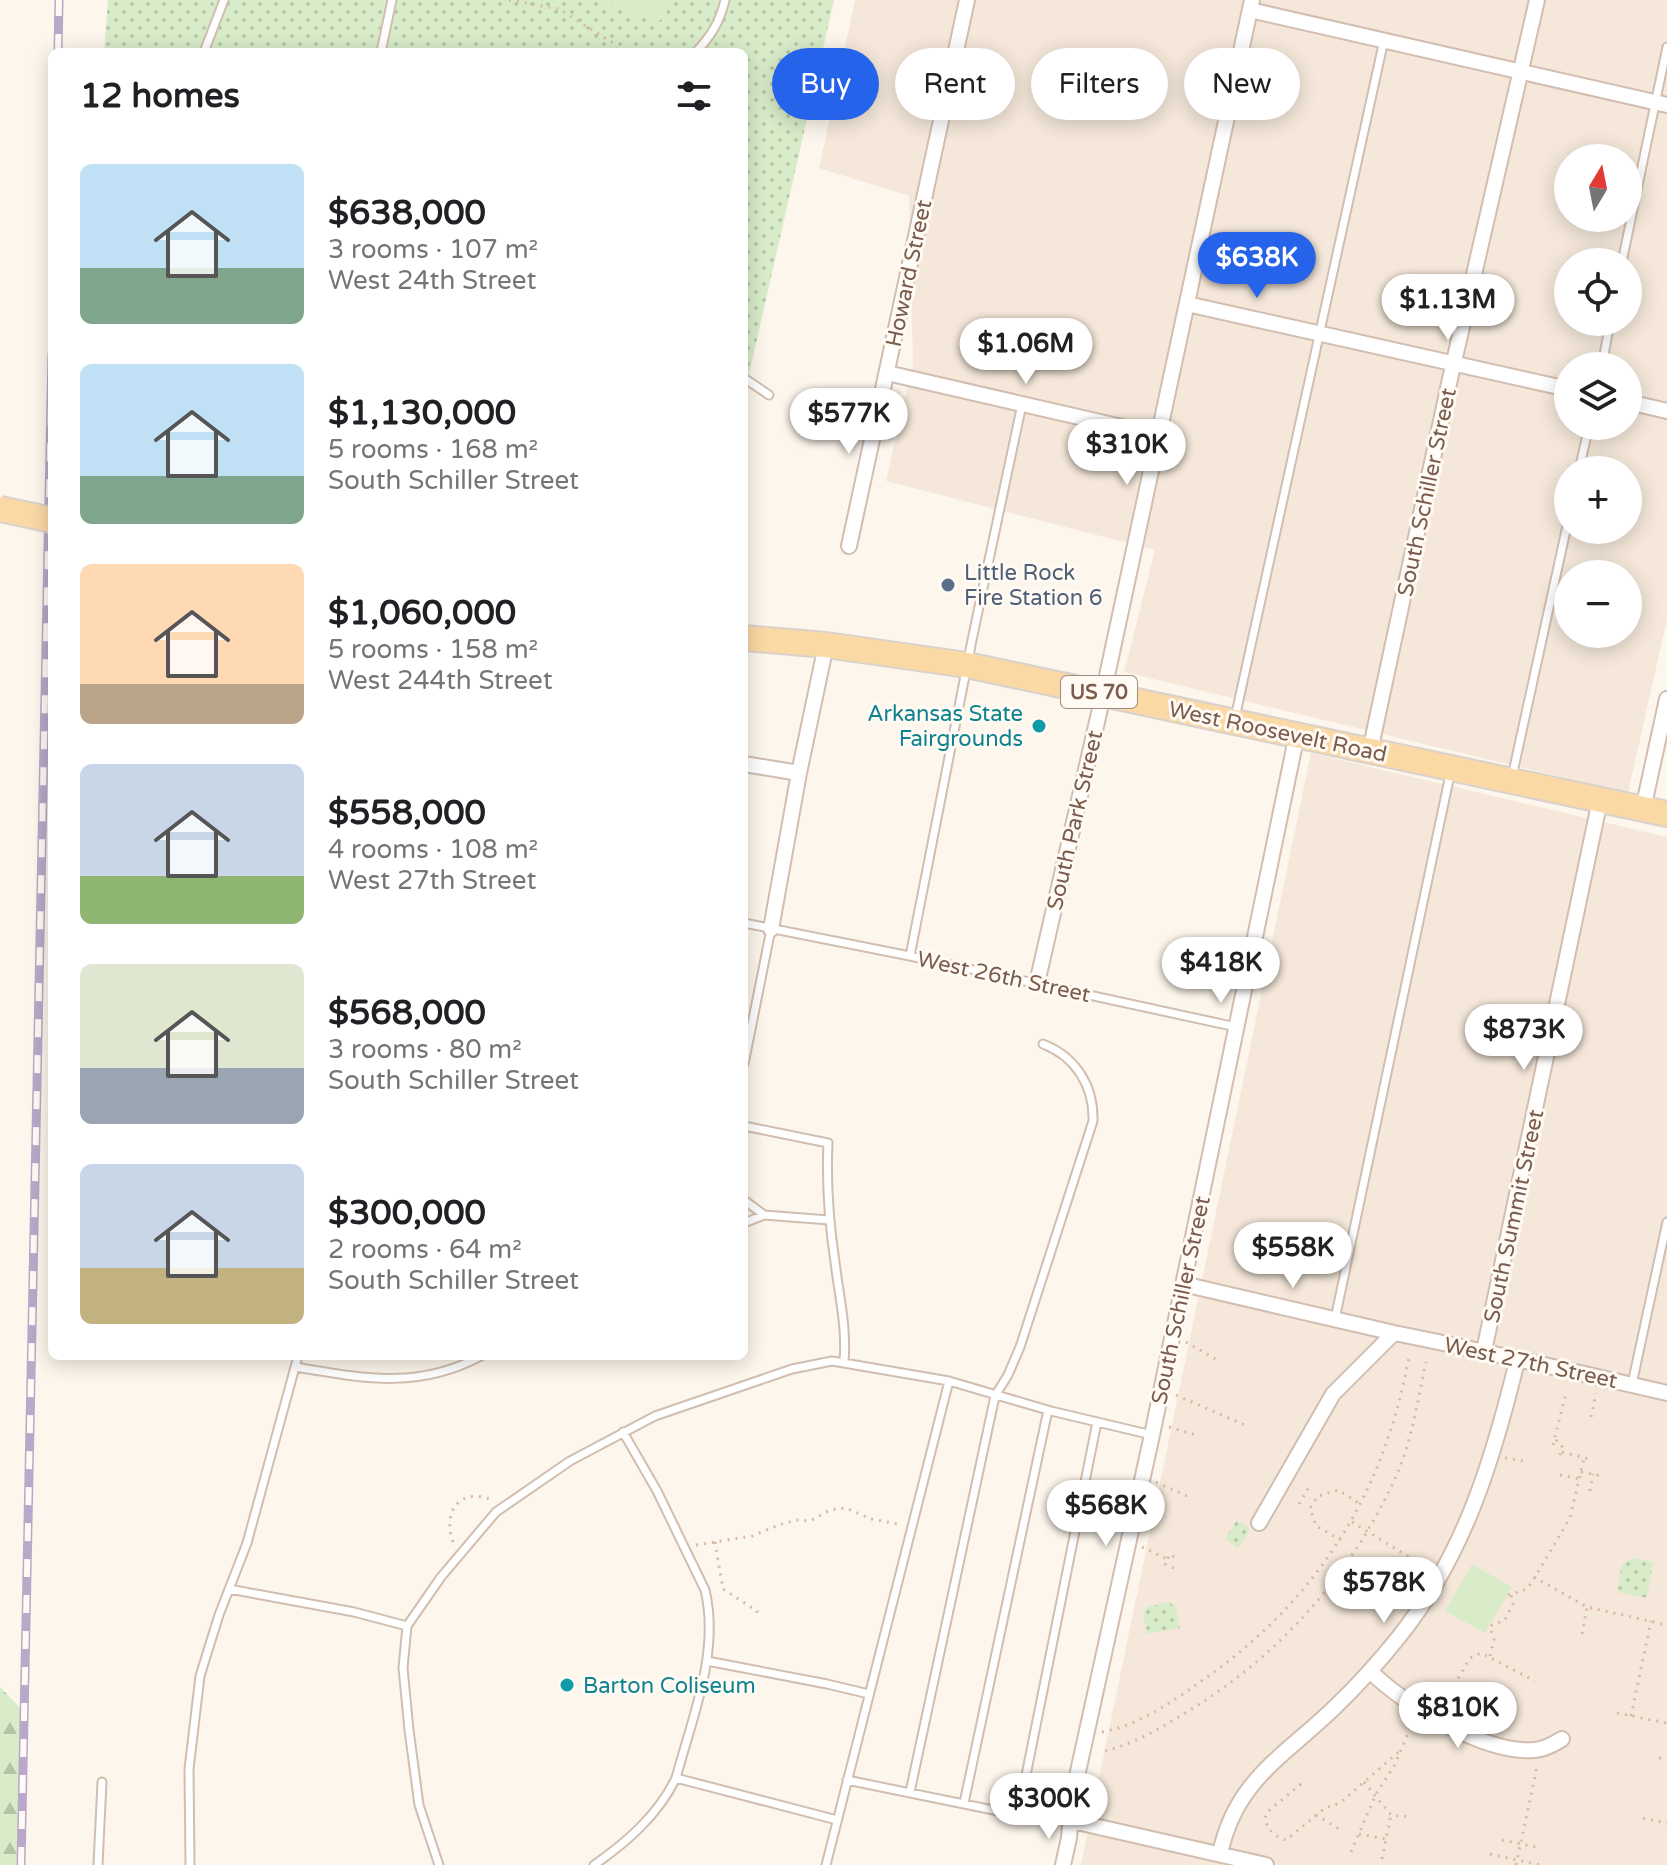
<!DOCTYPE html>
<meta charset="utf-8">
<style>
body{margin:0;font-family:"Varela Round",sans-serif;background:#f2f2f2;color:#202124;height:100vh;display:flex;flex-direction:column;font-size:30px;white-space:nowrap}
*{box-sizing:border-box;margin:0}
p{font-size:26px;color:#757577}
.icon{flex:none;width:44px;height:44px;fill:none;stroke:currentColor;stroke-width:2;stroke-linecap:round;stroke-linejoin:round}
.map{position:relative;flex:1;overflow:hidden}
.drawer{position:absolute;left:48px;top:48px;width:700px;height:1312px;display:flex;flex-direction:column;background:#fff;border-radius:12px;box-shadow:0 4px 20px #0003}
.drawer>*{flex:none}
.hud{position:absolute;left:772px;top:48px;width:760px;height:72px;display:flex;gap:16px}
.needle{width:52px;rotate:10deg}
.controls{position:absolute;left:1554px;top:144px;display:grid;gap:16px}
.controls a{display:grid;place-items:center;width:88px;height:88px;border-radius:50%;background:#fff;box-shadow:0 4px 20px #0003;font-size:40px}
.price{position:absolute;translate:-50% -68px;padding:0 18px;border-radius:28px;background:#fff;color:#222;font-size:26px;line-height:52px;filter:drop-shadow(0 2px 4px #0008)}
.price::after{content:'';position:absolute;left:50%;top:48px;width:24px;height:18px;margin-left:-12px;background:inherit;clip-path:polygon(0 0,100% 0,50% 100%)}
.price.active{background:#2563eb;color:#fff}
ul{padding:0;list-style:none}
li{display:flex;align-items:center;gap:24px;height:200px;padding:0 32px}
li span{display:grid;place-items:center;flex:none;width:224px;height:160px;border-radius:12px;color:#555}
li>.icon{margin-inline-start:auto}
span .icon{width:96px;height:96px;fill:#fffc;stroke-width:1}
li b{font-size:34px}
h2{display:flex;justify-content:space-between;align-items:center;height:96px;padding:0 32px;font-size:34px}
.tag{padding:0 28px;border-radius:36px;background:#fff;box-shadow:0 4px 20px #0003;font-size:28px;line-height:72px}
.tag.active{background:#2563eb;color:#fff}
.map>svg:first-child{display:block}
.residential{fill:#f5e8da;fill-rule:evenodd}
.forest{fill:url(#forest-firs)}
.park{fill:url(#park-dots)}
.garden{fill:#d8ecc9}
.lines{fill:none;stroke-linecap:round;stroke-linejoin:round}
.lane-casing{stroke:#d1beb0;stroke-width:11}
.street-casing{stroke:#d1beb0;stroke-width:18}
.primary-casing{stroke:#dad1cd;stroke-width:28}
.path{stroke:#d9b8a5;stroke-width:3;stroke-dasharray:2 6;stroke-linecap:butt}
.lane{stroke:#fff;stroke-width:7}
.street{stroke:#fff;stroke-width:14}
.primary{stroke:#fbd9a5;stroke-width:24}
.rail-casing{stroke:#b9a8c9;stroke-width:9}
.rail{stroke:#fffaf3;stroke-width:6;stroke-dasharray:18;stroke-linecap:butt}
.primary-bridge-casing{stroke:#dad1cd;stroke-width:28;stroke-linecap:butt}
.primary-bridge{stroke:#fbd9a5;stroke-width:24}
.service-dot{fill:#5c6f8a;stroke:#fffaf3;stroke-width:3}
.culture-dot{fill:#0f9aa8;stroke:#fffaf3;stroke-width:3}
.labels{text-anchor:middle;stroke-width:6;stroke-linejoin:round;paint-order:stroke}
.shield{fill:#fffaf3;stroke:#a28b7f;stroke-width:2}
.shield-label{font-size:20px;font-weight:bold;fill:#7a5c4d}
.street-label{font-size:22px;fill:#7a5c4d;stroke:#fffaf3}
.service-label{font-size:22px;fill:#4e5e75;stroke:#fffaf3;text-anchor:start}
.culture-label{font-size:22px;fill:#0d838f;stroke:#fffaf3;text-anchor:end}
</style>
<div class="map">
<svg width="1667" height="1865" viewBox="0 0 1667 1865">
<defs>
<pattern id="forest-firs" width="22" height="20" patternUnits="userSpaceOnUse" patternTransform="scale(2)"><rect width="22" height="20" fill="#d8ecc9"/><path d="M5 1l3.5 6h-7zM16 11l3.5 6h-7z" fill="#b4c2a5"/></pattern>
<pattern id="park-dots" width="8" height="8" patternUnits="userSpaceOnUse" patternTransform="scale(2)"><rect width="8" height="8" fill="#d8ecc9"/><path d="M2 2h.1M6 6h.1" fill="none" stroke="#b4c2a5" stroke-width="1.8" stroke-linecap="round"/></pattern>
</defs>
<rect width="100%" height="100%" fill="#fdf6ec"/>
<!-- residential -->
<path class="residential" d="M855,0h812v619l-39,174 -504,-121 31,-122 -269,-69 27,-118 -4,-167 -90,-28zM1568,158h60v60h-60zM1568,262h60v60h-60zM1568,366h60v60h-60zM1568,470h60v60h-60zM1568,574h60v60h-60z
M1311,753l356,84v1028h-586z"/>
<!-- forest -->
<path class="forest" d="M0,1687l24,25 -3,153h-21z"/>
<!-- park -->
<path class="park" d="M108,0h726l-90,396v-344h-640z
M1237,1520l13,9 -12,19 -13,-9z
M1632,1558l21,4 -6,36 -30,-6 5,-27z
M1169,1602l7,5 4,21 -33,6 -4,-20 4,-7z"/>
<!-- garden -->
<path class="garden" d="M596,0h74l-5,18 -7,3z
M1472,1564l40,23 -27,46 -40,-22z"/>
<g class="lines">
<defs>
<path id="lane" d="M204,52l20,-52
M381,52l11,-52
M696,52c15,-16 24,-30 29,-52
M1622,262l45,-215
M1602,366l8,-44
M744,378l25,17
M1579,470l10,-44
M1235,718l149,-678
M1512,777l56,-256
M744,923l166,33 326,71
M910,956l62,-316 50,-236
M744,1064l27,-135
M744,1126l84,17c-2,41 1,79 7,119 4,34 12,65 9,99
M744,1200l20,15 65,5
M744,1223l20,-8
M1335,1319l116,-549
M295,1367c67,11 123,23 186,-11
M1632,1384l35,-162
M229,1589l125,23 53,14
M707,1661l120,23 42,10
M676,1778l161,42
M847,1780l171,35 50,5
M910,1792l85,-396 13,-21 12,-28 73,-226c1,-35 -17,-64 -50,-77
M964,1803l84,-393
M1018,1815l79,-393
M98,1865l4,-83
M190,1865l-1,-96 11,-93 19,-61 28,-72 51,-187
M439,1865l-20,-60 -10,-75 -6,-62 4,-42 34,-49 55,-65 74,-51 85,-45 137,-47 40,-8 117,20 102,30 101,24
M594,1865c33,-23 64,-50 82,-87 16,-60 44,-126 29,-188l-48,-99 -34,-59
M826,1865l123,-484"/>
<path id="street" d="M1250,10l417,95
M1187,304l381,85
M887,373l270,62
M1628,402l39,9
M849,546l118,-546
M1370,751l80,-372 87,-379
M744,764l55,9
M1643,809l24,-110
M771,929l28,-156 27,-128
M1037,983l62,-270 153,-713
M1183,1284l211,49
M1484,1351l116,-551
M1259,1523l74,-129 61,-61c91,18 182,39 273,60
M1370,1671c34,34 115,83 164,79 10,0 20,-6 28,-11
M1068,1820l198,45
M1220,1854c15,-73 63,-97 113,-145 23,-22 45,-46 65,-71 66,-82 95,-178 119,-277
M1063,1865l6,-27 3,-39 80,-364 145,-701"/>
<path id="primary" d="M744,638l82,7 141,20 700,149"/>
</defs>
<!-- lane casing -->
<use href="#lane" class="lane-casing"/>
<!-- street casing -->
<use href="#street" class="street-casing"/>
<!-- primary casing -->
<use href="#primary" class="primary-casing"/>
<!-- path -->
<path class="path" d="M509,0l50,9 54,34 5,9
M1186,1342l31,18
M1176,1395l71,31
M1591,1417l5,-24
M1169,1427l30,9
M1556,1440l6,6 -3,15
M1553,1445l13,-52
M1562,1452l31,8
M1505,1458l18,3
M1581,1472l21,4
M1560,1475l19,4
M1156,1482l33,15
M1590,1491l3,-17
M1299,1504l10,-17
M1352,1522l75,46
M1341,1540l-25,-14 -6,-18 8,-12 20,-6 22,14
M453,1542c-11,-31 7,-55 40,-42
M715,1542l8,47 34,22v7
M696,1545l56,-9 27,-11 17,-5 14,1 20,-11 16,-2 25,11 27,5
M1142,1547l25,12
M1346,1563l17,11
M1174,1568l-9,-4 5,-10 4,3
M1336,1577l10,6
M1534,1577l53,30 80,18
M1508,1595l19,-6 5,-7 38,-64 14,-60
M1582,1634l5,-27
M1490,1656l4,-16 -4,-14 15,-6 8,-16 -2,-9
M1442,1706l28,-48 11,-5 54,28
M1617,1713l50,10
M1631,1716l20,-95
M1102,1732c35,-6 70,-30 98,-50 115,-79 184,-187 209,-325
M1105,1751c28,-7 52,-21 77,-36 92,-55 164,-133 210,-230 19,-38 25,-82 34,-123
M1659,1758l8,1
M1364,1782l27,33 17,2
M1301,1784l-35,29c-3,13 8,24 20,27l39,-32 15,-5 61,-53
M1316,1815l25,15
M1643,1818l24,5
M1359,1834l27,5
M1502,1840l38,8
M1351,1852l25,-58 18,-28 19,-44
M1490,1854l50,11
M1382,1859l9,-44
M1516,1865l21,-98"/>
<!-- lane -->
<use href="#lane" class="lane"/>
<!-- street -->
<use href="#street" class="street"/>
<!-- primary -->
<use href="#primary" class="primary"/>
<defs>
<path id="rail" d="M58,52l1,-52
M21,1865l31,-1511"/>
</defs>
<!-- rail casing -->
<use href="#rail" class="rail-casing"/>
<!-- rail -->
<use href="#rail" class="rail"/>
<defs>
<path id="primary-bridge" d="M0,509l52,11"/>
</defs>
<!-- primary-bridge casing -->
<use href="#primary-bridge" class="primary-bridge-casing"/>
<!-- primary-bridge -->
<use href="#primary-bridge" class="primary-bridge"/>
</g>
<!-- markers -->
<circle class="service-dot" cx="948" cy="585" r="8"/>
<g class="culture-dot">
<circle cx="1039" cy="726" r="8"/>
<circle cx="567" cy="1685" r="8"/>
</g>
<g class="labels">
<!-- shield labels -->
<rect class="shield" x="1061" y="676" width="76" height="32" rx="6"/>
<g class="shield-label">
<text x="1099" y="699">US 70</text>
</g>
<!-- street labels -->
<g class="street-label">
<text transform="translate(908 273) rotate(-78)" y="8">Howard Street</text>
<text transform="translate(1426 492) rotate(-78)" y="8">South Schiller Street</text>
<text transform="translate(1278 731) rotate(12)" y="8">West Roosevelt Road</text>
<text transform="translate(1074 820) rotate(-77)" y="8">South Park Street</text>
<text transform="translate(1004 976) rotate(12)" y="8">West 26th Street</text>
<text transform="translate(1513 1216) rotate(-78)" y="8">South Summit Street</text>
<text transform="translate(1180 1300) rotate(-78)" y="8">South Schiller Street</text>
<text transform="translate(1531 1362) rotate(12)" y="8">West 27th Street</text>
</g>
<!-- service labels -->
<g class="service-label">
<text x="964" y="580">Little Rock<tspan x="964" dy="25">Fire Station 6</tspan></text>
</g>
<!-- culture labels -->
<g class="culture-label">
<text x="1023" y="721">Arkansas State<tspan x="1023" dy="25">Fairgrounds</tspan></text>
<text x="583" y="1693" text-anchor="start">Barton Coliseum</text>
</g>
</g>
</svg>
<div class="controls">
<a><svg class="needle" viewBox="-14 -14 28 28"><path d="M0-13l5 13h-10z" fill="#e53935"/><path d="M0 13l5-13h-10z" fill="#757577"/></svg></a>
<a><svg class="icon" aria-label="locate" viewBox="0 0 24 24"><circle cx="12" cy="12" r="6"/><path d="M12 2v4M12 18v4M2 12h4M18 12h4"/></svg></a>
<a><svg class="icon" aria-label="layers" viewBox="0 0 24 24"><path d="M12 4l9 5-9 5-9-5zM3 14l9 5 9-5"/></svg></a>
<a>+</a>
<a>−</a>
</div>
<b class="price active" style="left:1257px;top:300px">$638K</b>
<b class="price" style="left:1448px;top:342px">$1.13M</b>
<b class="price" style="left:1026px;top:386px">$1.06M</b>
<b class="price" style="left:849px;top:456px">$577K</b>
<b class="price" style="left:1127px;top:487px">$310K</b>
<b class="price" style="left:1221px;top:1005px">$418K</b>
<b class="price" style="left:1524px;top:1072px">$873K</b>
<b class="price" style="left:1293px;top:1290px">$558K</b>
<b class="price" style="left:1106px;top:1548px">$568K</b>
<b class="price" style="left:1384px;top:1625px">$578K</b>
<b class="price" style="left:1458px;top:1750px">$810K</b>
<b class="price" style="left:1049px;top:1841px">$300K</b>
<div class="hud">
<a class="tag active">Buy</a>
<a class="tag">Rent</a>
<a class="tag">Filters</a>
<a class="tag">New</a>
</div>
<section class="drawer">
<h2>12 homes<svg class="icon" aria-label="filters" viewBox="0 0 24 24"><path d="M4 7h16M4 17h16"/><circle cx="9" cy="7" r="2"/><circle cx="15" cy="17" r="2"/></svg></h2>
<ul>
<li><span style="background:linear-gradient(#bfe0f5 65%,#7fa58c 0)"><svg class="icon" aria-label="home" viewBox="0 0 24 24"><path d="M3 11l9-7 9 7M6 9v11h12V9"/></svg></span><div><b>$638,000</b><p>3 rooms · 107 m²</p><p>West 24th Street</p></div></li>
<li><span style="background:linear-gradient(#bfe0f5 70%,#7fa58c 0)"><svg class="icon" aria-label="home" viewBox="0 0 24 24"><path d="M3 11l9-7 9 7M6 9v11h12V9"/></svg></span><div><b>$1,130,000</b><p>5 rooms · 168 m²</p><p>South Schiller Street</p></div></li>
<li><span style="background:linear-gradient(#ffd9b3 75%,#b9a48a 0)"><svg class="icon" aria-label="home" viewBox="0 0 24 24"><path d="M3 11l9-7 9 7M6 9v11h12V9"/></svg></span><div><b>$1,060,000</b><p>5 rooms · 158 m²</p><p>West 244th Street</p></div></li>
<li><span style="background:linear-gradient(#c9d6e8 70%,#8fb573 0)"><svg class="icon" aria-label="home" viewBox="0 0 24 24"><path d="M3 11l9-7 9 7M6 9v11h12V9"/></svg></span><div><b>$558,000</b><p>4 rooms · 108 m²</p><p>West 27th Street</p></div></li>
<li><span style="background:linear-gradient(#dfe7d0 65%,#9aa5b1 0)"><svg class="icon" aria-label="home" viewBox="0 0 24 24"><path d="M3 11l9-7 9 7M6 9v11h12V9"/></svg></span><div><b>$568,000</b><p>3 rooms · 80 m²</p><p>South Schiller Street</p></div></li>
<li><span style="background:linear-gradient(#c9d6e8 65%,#c2b280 0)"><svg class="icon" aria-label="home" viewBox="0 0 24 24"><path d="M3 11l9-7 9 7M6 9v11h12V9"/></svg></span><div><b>$300,000</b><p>2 rooms · 64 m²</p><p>South Schiller Street</p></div></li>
</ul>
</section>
</div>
